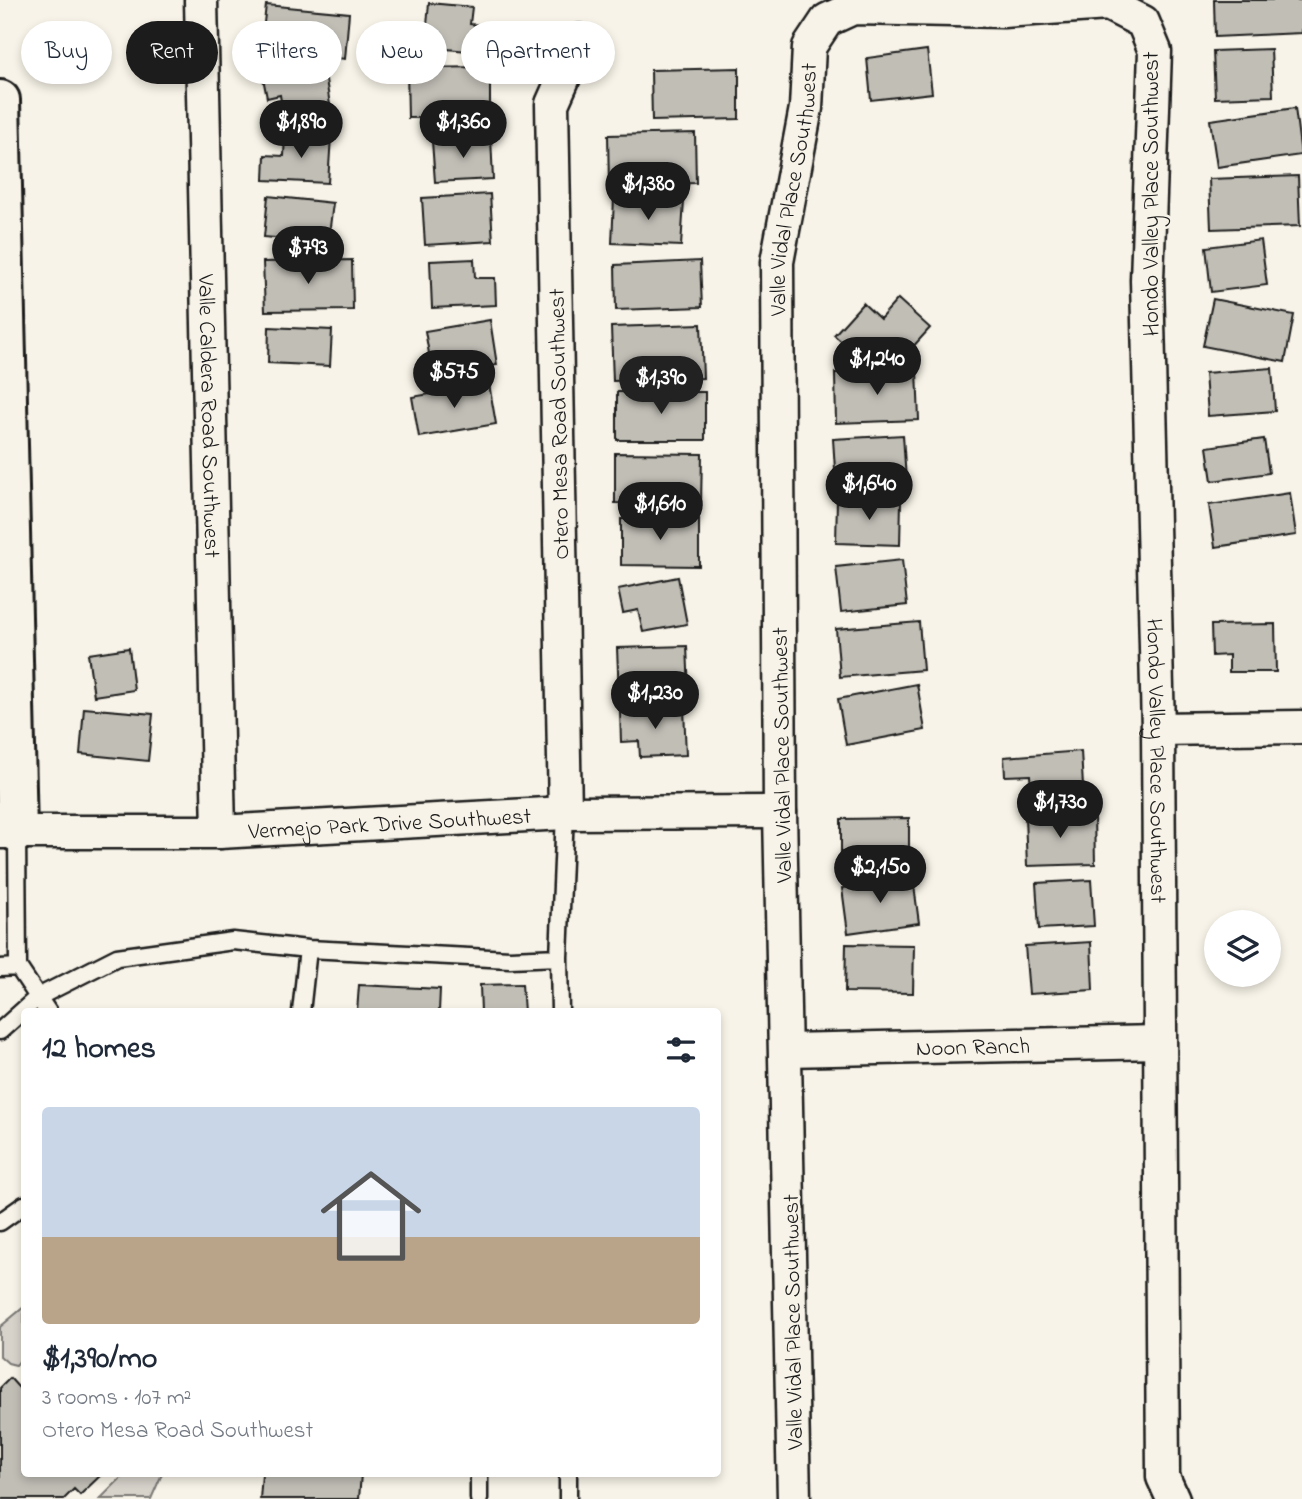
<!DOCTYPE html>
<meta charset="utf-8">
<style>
body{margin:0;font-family:"Indie Flower",sans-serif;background:#f2f2f3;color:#1f2937;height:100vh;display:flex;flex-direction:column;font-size:26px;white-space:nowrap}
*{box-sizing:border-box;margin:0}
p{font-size:23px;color:#747a83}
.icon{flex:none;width:38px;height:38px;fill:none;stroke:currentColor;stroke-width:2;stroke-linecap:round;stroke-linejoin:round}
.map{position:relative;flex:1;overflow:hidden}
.details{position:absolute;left:21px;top:1008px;width:700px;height:469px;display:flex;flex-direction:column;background:#fff;border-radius:7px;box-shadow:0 4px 10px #0003}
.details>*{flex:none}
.top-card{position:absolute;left:21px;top:21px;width:700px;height:63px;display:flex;gap:14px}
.fabs{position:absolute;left:1204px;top:910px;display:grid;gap:14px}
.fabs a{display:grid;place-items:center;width:77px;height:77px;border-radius:50%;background:#fff;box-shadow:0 4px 10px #0003;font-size:35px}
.price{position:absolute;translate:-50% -60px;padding:0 16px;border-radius:24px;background:#1c1c1c;color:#fff;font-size:23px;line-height:46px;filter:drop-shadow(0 2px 4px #0008)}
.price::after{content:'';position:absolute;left:50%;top:42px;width:21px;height:16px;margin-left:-10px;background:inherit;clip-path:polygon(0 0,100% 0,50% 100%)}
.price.selected{background:#222;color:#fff}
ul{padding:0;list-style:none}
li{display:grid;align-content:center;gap:14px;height:371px;padding:0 21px}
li+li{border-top:2px solid #e0e1e3}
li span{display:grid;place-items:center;height:217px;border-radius:7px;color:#555}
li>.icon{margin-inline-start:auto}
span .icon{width:126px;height:126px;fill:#fffc;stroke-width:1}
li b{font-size:30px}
h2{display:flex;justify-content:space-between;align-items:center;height:84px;padding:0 21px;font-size:30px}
.chip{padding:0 24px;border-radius:32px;background:#fff;box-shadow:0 4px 10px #0003;font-size:24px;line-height:63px}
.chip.selected{background:#1c1c1c;color:#fff}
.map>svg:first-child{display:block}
.green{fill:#d7d3cb;stroke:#7a7874;stroke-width:2}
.building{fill:#c0beb5;stroke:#1c1c1c;stroke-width:2}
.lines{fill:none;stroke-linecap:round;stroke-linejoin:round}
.lane-casing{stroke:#1c1c1c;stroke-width:21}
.street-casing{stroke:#1c1c1c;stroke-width:37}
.secondary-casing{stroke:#1c1c1c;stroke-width:44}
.lane{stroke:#f7f3e8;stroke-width:16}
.street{stroke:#f7f3e8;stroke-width:32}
.secondary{stroke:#f7f3e8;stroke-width:38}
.labels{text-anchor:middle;stroke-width:5;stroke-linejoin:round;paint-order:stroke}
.street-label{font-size:23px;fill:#1c1c1c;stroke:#f7f3e8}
</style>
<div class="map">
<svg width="1302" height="1499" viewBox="0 0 1302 1499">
<rect width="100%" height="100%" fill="#f7f3e8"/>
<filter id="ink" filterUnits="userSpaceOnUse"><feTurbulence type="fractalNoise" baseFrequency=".0143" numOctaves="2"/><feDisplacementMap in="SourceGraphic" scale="14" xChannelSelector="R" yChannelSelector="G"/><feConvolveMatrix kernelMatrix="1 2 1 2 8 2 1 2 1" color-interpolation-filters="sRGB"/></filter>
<g filter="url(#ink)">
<!-- green -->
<path class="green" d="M24,1307v48l-8,10 -8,-2 -8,-7v-29z
M125,1474h37l-11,25h-51z"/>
<!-- building -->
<path class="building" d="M1214,0h88v33l-87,4z
M429,3l43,4 -2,17 21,2 -2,27 -64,-6z
M266,5l83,8 -4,46 -84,-10z
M1271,49l2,47 -58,2 -2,-47z
M927,50l5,43 -61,7 -4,-42z
M324,67l7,44 -47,8 -4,-24 -13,3 -4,-20z
M490,67v50l-82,1 -1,-50z
M739,68v51l-87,2 -1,-51z
M1295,108l6,47 -84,12 -7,-47z
M695,133l1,50 -87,2 -1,-50z
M285,134l46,2 -3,47 -64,-3 1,-25 19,1z
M491,138l2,41 -58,3 -3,-41z
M1298,176l2,50 -89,3 -2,-50z
M490,194l3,47 -68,4 -3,-47z
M268,196l65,7 -5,40 -64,-6z
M614,198l70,3 -3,45 -69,-3z
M1261,240l6,45 -56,7 -5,-45z
M474,259l1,19h20l1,27 -64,3 -2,-47z
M352,260l1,50 -88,1 -2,-49z
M700,261l2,46 -86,3 -1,-45z
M898,299l32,29 -30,33 -16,-16 -18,19 -32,-29 29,-32 17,16z
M1213,299l81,16 -9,47 -82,-16z
M490,320l7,45 -64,11 -8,-45z
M701,324l2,54 -90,3 -2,-54z
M269,327l63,3 -2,36 -62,-3z
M1272,368l3,43 -67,5 -3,-43z
M917,370l2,50 -83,3 -1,-50z
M489,384l7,40 -77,13 -7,-40z
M617,392h88v48h-88z
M903,435l3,45 -70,4 -3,-45z
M1264,439l5,34 -57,8 -5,-34z
M615,453l87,1 -1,50 -86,-1z
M1290,493l6,42 -81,12 -6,-42z
M837,499l64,2 -1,44 -64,-2z
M621,519h78v47l-78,-1z
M902,560l5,45 -66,7 -5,-45z
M678,577l9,47 -44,8 -5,-22 -15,3 -5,-24z
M919,622l4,48 -83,7 -4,-48z
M1275,624l1,48h-47v-17l-17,1 -1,-31z
M687,646l2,46 -70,3 -2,-47z
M129,648l5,42 -40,6 -6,-42z
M917,684l8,46 -79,15 -8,-46z
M84,708l69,6 -5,47 -68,-7z
M684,708l2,47 -46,2 -1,-16 -18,1 -1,-31z
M1081,751l2,35 -52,4 -1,-15 -25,1 -1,-19z
M1094,815l1,49 -68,2 -2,-49z
M909,818v47l-68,1v-47z
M913,878l6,45 -71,10 -6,-45z
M1091,880l3,46 -55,3 -3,-46z
M1091,942l2,48 -64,4 -4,-48z
M846,944l68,1 -1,48 -68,-1z
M522,984l2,28h-43l-1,-27z
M359,985l81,4 -1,23h-82z
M10,1378l9,10 5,-5v91h78l-22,21 -6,-6 -10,10h-64v-111z
M262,1474h99l-2,25h-99z"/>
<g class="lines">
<defs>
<path id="lane" d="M17,832l1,135
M559,957l1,55
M0,968l18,-1 20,30 79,-40 116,-16 75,8 202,10 49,-2 6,-144
M301,1012l7,-63
M0,1031l38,-34 10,15
M0,1222l24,-17
M479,1474v25
M568,1474v25"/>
<g id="street">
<path id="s1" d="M201,0l18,832"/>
<path d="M1158,729l144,-2"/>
<path d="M565,813l-13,-709 28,-63"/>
<path id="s2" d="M0,832h219l346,-19 215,-1"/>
<path id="s3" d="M787,1050l372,-8"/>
<path id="s4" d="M794,1499l-14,-687 -3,-550 29,-154 3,-61 18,-27 26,-12 150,3 105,-7 35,18 12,29 -8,229 11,449 5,748 10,22"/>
</g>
<path id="secondary" d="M0,100l17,732"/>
</defs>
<!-- lane casing -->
<use href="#lane" class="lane-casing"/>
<!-- street casing -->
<use href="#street" class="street-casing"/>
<!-- secondary casing -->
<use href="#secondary" class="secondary-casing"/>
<!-- lane -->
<use href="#lane" class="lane"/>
<!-- street -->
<use href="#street" class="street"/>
<!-- secondary -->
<use href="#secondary" class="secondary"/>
</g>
</g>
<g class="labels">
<!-- street labels -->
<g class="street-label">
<text dy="8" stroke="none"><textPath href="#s4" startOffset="1311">Valle Vidal Place Southwest</textPath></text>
<text transform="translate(1150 194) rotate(-90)" y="8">Hondo Valley Place Southwest</text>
<text dy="8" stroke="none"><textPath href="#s1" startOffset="416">Valle Caldera Road Southwest</textPath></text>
<text transform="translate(558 424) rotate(-91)" y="8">Otero Mesa Road Southwest</text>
<text transform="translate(781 755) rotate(-91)" y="8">Valle Vidal Place Southwest</text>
<text dy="8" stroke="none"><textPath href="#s4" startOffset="2552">Hondo Valley Place Southwest</textPath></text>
<text dy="8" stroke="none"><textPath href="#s2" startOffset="390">Vermejo Park Drive Southwest</textPath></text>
<text dy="8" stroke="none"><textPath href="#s3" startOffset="186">Noon Ranch</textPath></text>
<text transform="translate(792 1322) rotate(-91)" y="8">Valle Vidal Place Southwest</text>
</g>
</g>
</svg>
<div class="fabs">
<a><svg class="icon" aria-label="layers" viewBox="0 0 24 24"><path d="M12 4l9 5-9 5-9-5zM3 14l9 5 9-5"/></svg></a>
</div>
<b class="price" style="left:301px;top:160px">$1,890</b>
<b class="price" style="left:463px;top:160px">$1,360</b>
<b class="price" style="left:648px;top:222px">$1,380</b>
<b class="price" style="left:308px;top:286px">$793</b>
<b class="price" style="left:877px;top:397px">$1,240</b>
<b class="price" style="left:454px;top:410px">$575</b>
<b class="price selected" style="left:661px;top:416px">$1,390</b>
<b class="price" style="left:869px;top:522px">$1,640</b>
<b class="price" style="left:660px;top:542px">$1,610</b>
<b class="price" style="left:655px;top:731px">$1,230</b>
<b class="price" style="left:1060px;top:840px">$1,730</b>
<b class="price" style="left:880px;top:905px">$2,150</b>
<div class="top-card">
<a class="chip">Buy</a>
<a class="chip selected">Rent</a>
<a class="chip">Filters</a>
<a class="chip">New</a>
<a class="chip">Apartment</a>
</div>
<section class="details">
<h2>12 homes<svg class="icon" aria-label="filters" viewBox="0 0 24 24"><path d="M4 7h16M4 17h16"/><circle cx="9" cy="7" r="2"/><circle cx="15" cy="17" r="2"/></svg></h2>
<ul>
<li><span style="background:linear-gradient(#c9d6e8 60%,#b9a48a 0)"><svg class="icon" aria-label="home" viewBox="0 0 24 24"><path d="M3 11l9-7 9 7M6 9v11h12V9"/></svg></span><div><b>$1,390/mo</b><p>3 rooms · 107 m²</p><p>Otero Mesa Road Southwest</p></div></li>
</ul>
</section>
</div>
